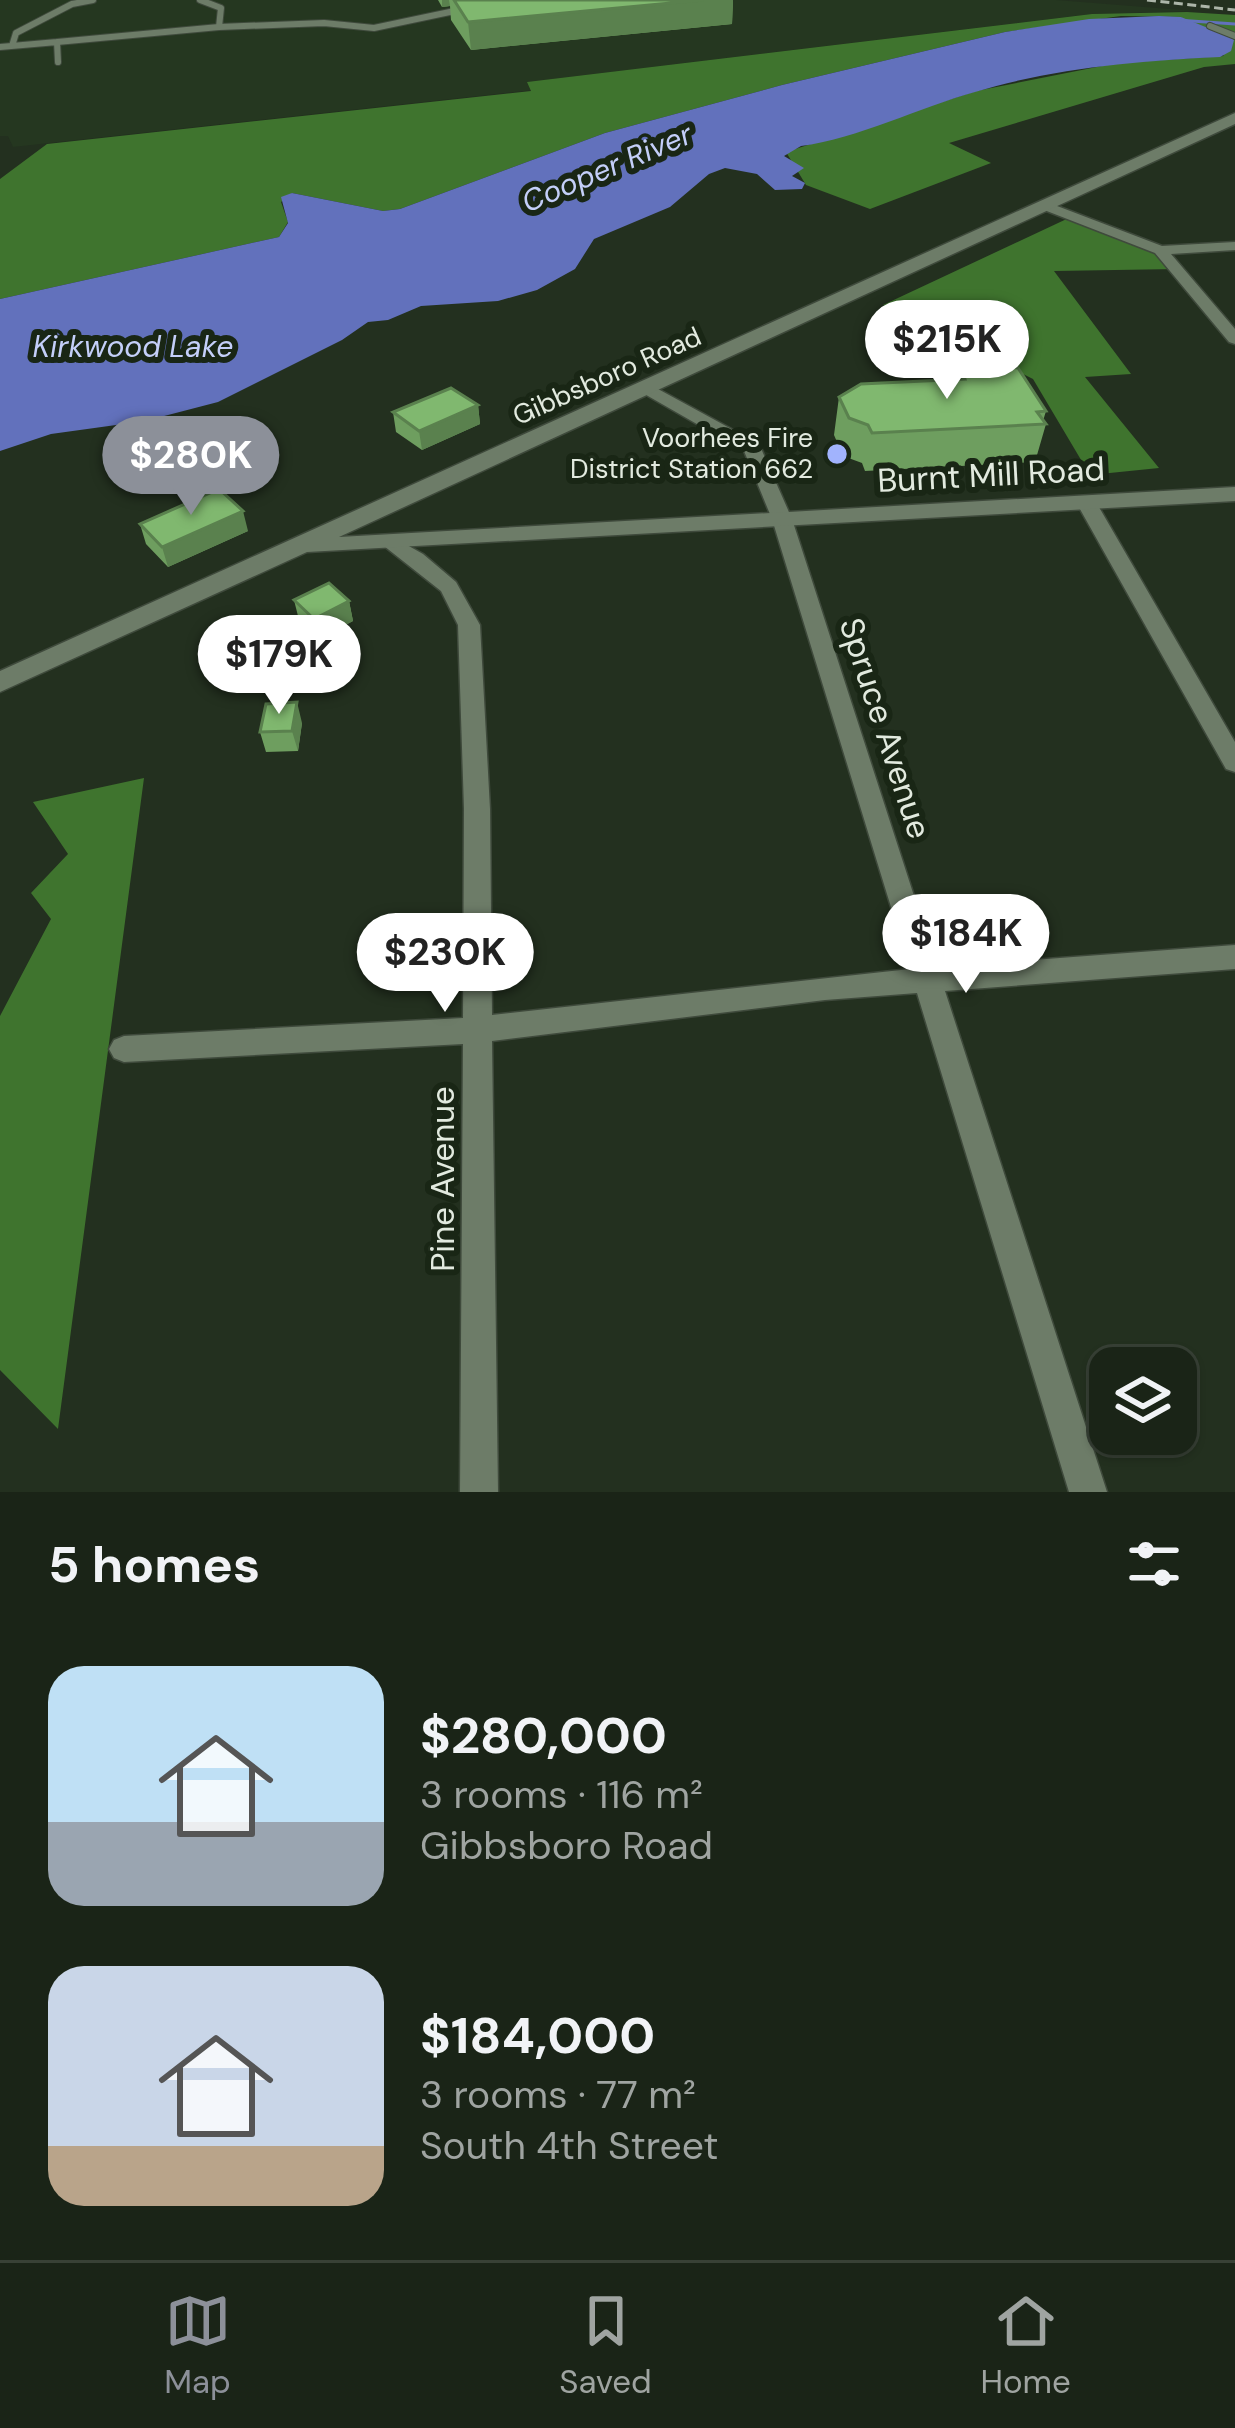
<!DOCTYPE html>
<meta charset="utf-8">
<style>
body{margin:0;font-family:"DM Sans",sans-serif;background:#232c20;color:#f1f3f6;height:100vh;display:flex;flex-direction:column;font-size:45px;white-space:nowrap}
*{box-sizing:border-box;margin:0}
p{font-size:39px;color:#9fa4a1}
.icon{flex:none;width:66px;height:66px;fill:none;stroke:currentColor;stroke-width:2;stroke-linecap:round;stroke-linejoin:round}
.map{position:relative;height:1492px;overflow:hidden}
.side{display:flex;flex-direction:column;background:#1a2417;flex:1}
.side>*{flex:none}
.buttons{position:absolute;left:1089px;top:1347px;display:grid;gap:24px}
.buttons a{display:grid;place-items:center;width:108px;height:108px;border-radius:24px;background:#1a2417;box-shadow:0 3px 9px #0004,0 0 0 3px #384136;font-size:60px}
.price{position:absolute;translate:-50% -102px;padding:0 27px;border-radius:42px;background:#fff;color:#222;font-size:39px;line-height:78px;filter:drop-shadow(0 3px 6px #0008)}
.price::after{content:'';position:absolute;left:50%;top:72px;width:36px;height:27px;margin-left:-18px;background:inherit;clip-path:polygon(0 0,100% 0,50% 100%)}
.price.selected{background:#8c9099;color:#fff}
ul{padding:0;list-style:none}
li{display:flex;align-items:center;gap:36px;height:300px;padding:0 48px}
li span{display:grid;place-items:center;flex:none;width:336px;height:240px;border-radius:36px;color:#555}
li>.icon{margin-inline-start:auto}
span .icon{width:144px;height:144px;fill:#fffc;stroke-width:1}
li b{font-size:51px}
h2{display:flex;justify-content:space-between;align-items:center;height:144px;padding:0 48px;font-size:51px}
.menu{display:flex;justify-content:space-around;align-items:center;height:168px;border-top:3px solid #384136;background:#1a2417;font-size:33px;color:#9fa4a1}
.menu a{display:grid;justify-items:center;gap:6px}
.menu .selected{color:#8c9099}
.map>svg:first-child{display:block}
.built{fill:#253720}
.forest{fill:#3f742e}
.water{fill:#6271bc}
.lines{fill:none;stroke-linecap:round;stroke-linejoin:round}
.stream{stroke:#6271bc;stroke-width:3}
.lane-casing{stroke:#3f4a3c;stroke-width:8}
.street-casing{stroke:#3f4a3c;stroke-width:3}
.secondary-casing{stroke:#3f4a3c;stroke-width:3}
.lane{stroke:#6d7c68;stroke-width:6}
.street{fill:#6d7c68;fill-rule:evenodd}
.secondary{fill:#6d7c68;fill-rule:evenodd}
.rail{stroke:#acb5a9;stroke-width:3;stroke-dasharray:9 4.5;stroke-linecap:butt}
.wall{fill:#6e9e5f}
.shaded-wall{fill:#5a814e}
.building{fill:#80b86f;stroke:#5a814e;stroke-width:3}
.poi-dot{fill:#a1b3fd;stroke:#192615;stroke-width:4.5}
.labels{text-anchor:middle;stroke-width:12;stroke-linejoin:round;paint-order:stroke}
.far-street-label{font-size:27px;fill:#e2eadf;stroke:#192615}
.far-poi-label{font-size:27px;fill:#e2eadf;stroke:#192615;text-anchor:end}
.far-water-label{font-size:30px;font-style:italic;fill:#c4cff9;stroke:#192615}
.street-label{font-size:33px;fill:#e2eadf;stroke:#192615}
</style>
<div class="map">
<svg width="1235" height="1492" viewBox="0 0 1235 1492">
<rect width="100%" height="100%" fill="#23301f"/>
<!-- built -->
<path class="built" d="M0,0h1056l139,11 -103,3 -564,68 5,8 -520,57 -5,-11h-8z"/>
<!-- forest -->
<path class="forest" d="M1187,12l48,3v49l-31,3 -255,76 42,20 -121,46 -64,-24 -20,-33 190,-61 141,-28 107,-7 -43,-39 -60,-1 -116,16 -223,53 -177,48 -205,76 -17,2 -91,-18 -11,9 7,20 -9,15 -279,62v-120l47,-35 484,-53 -4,-9 565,-68z
M1073,216l79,30 25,23 -123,2 77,103 -46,3 74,91 -69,7 -57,-96 -150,-74z
M144,778l-86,651 -58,-59v-354l51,-97 -20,-26 37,-39 -35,-52z"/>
<!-- water -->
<path class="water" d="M1159,16l22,1 49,20 4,3 -3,11 -11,6c-82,4 -166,11 -245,35 -54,15 -119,47 -174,54l-17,10 20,12 -12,8 13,7 -3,6 -27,1 -18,-16 -32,-6 -16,6 -39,33 -76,32 -19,30 -38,21 -39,11 -77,5 -33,14 -20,2 -26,18 -124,62 -73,19 -94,13 -51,17v-152l279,-62 9,-14 -7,-26 11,-4 91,18 17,-2 205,-76 177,-48 223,-53 84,-13z"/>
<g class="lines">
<!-- stream -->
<path class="stream" d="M1177,20l58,4"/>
<defs>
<path id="lane" d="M200,0l21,8 -2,19
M1210,26l25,10
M12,46l4,-13 56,-29 21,-4
M0,47l57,-5
M58,62l-1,-20 162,-15 105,-4 50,5 90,-19"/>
<path id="street" d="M1044,201l118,45 73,-4v8l-64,4 64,75v15l-6,-2 -74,-89 -116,-45 -2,-3z
M647,383l112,61 33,75 145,448 298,-22v24l-290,22 162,501h-38l-152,-499 -92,7 -333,41 6,451h-38l3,-448 -339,18 -10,-4 -5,-9 5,-9 10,-4 339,-18 1,-209 -6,-184 -17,-34 -57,-45 -3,-4 10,-6 32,18 33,28 24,43 10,184 2,206 418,-46 -138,-450 -28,-68 -103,-59 -3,-4z
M1086,496l10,6 139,240v30l-9,-3 -150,-267z"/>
<path id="secondary" d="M1235,113v11l-896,413 896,-50v14l-928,51 -307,140v-21z"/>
</defs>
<!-- lane casing -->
<use href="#lane" class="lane-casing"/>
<!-- street casing -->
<use href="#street" class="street-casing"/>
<!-- secondary casing -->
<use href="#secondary" class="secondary-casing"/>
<!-- lane -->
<use href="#lane" class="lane"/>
<!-- street -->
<use href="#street" class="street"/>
<!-- secondary -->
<use href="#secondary" class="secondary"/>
<!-- rail -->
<path class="rail" d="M1147,0l88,10"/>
</g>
<!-- wall -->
<path class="wall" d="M438,0h295l-1,24 -261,26 -20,-30 -1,-14 -8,1z
M959,360l87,51 -3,10 3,3 -11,38 -170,9 -3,-8 -19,-7 -9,-21 5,-38 116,-17z
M478,405l2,19 -58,26 -26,-18 -3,-20z
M140,524l108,7 -80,36 -22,-23z
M294,600l55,1 4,20 -34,18 -20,-19z
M302,723l-4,28 -32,1 -6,-20z"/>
<!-- shaded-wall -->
<path class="shaded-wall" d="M442,0h7l1,6 -8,1z
M703,0h30l-1,24 -261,26 -3,-28z
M478,405l2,19 -58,26 -3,-19z
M243,511l5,20 -80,36 -6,-20z
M349,601l4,20 -34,18 -5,-20z
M297,702l5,21 -4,28 -6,-20z"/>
<!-- building -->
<path class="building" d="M454,0h249l-235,22z
M959,360l59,8 28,43 -9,1 9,12 -174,9 -4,-8 -19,-7 -10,-21 22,-13 104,-5z
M451,388l27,17 -59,26 -26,-19z
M219,489l24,22 -81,36 -22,-23z
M329,583l20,18 -35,18 -20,-19z
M297,702l-5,29 -32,1 6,-28z"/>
<!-- markers -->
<circle class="poi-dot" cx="837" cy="454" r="12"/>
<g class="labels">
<!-- far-street labels -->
<g class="far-street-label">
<text transform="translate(607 376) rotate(-24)" y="9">Gibbsboro Road</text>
</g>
<!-- far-poi labels -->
<g class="far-poi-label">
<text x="813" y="447">Voorhees Fire<tspan x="813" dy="31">District Station 662</tspan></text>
</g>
<!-- far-water labels -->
<g class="far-water-label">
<text transform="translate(607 168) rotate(-23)" y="10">Cooper River</text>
<text x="133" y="357">Kirkwood Lake</text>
</g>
<!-- street labels -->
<g class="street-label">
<text transform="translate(991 474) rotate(-3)" y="12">Burnt Mill Road</text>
<text transform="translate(886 728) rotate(72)" y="12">Spruce Avenue</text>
<text transform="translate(442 1179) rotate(-90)" y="12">Pine Avenue</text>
</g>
</g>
</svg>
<div class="buttons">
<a><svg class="icon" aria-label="layers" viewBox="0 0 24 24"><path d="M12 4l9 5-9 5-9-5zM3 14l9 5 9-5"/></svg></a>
</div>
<b class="price" style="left:947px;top:402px">$215K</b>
<b class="price selected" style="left:191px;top:518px">$280K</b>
<b class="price" style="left:279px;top:717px">$179K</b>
<b class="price" style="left:966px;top:996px">$184K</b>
<b class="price" style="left:445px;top:1015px">$230K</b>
</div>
<section class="side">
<h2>5 homes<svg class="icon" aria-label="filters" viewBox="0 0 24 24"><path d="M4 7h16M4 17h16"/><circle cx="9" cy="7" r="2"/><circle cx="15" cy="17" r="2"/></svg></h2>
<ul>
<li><span style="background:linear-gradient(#bfe0f5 65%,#9aa5b1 0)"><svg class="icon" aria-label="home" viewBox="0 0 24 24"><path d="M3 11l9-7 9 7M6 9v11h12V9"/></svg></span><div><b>$280,000</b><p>3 rooms · 116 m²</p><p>Gibbsboro Road</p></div></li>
<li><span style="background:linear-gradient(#c9d6e8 75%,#b9a48a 0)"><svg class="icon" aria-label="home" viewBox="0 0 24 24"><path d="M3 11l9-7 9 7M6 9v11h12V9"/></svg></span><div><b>$184,000</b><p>3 rooms · 77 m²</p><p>South 4th Street</p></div></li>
</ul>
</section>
<nav class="menu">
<a class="selected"><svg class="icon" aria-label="map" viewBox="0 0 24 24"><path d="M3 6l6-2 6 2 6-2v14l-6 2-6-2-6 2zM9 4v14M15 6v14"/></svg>Map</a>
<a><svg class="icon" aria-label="saved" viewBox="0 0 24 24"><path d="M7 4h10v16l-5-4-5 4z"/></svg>Saved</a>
<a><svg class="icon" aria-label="home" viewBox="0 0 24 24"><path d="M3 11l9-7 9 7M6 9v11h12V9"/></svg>Home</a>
</nav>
